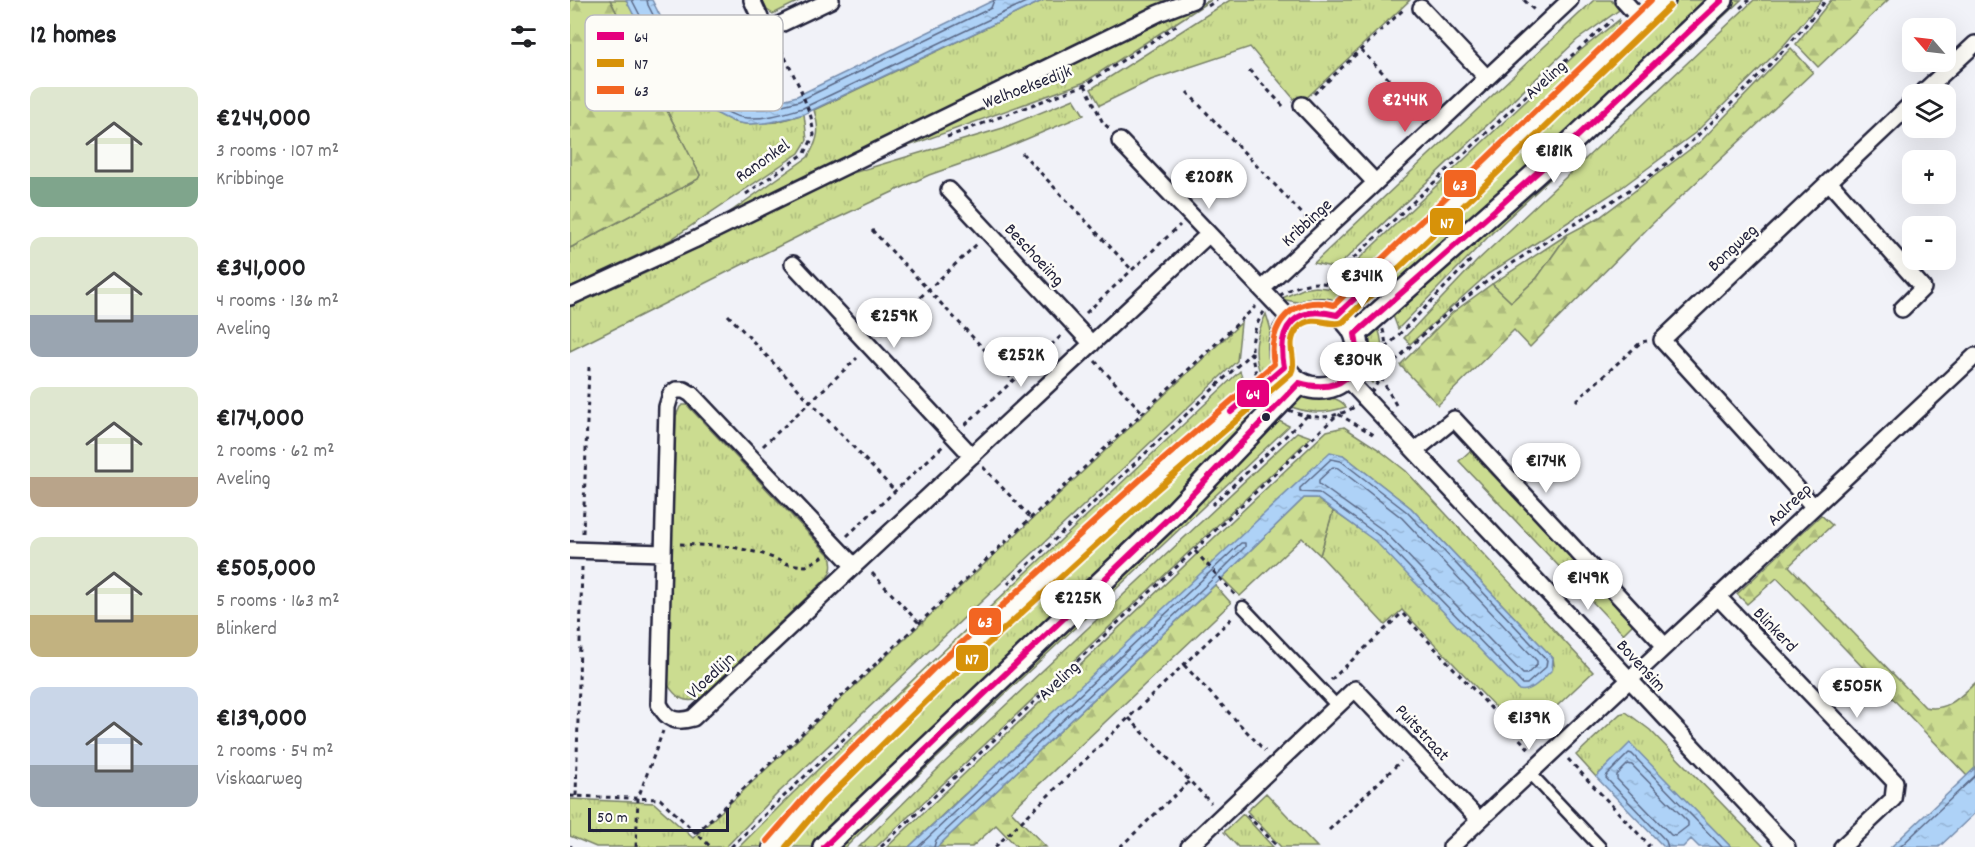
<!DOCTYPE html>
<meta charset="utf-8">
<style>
body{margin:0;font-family:Dekko,sans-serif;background:#f2f2f2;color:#202124;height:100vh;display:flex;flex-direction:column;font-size:22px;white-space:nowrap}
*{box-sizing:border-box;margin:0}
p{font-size:20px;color:#757577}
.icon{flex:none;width:33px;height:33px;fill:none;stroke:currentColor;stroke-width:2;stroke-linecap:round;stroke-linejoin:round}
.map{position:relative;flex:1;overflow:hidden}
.side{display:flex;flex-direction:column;background:#fff;width:570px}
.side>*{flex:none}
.needle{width:39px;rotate:298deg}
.controls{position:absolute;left:1332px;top:18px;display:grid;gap:12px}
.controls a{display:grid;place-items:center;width:54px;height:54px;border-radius:12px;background:#fff;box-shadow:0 6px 24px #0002;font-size:30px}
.scale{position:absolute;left:18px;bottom:15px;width:141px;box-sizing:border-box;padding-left:6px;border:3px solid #22223b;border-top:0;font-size:16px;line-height:21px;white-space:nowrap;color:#22223b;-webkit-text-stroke:4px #fdfcf7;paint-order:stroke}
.price{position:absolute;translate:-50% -51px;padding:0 14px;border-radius:21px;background:#fff;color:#222;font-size:20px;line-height:39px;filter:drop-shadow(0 2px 3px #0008)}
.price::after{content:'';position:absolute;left:50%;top:36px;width:18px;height:14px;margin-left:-9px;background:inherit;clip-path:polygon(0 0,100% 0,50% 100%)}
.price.selected{background:#d1495b;color:#fff}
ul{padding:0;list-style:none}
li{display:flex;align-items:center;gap:18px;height:150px;padding:0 30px}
li span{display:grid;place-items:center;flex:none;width:168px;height:120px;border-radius:12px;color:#555}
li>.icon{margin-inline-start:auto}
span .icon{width:72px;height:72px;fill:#fffc;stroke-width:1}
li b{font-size:26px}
h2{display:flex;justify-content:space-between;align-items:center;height:72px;padding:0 30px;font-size:26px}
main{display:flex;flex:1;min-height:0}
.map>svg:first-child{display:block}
.grass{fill:url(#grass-tufts);stroke:#767f66;stroke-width:1.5}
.forest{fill:url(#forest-firs);stroke:#767f66;stroke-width:1.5}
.water{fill:url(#water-ripples);stroke:#768cac;stroke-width:1.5}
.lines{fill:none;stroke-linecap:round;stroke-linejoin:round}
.shore{stroke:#5a6886;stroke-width:1.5}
.pedestrian-casing{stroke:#22223b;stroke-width:15}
.minor-casing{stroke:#22223b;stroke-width:20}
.secondary-casing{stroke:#22223b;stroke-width:26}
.path{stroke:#22223b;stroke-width:3;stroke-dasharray:4.5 4.5;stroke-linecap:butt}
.pedestrian{stroke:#fdfcf7;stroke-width:10}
.minor{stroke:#fdfcf7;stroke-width:15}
.secondary{stroke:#fdfcf7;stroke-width:21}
.bus-1-casing{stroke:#fdfcf7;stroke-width:10}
.bus-2-casing{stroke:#fdfcf7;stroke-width:10}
.bus-3-casing{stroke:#fdfcf7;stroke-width:10}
.bus-1{stroke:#e5007d;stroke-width:6}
.bus-2{stroke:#d79209;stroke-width:6}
.bus-3{stroke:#f26522;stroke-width:6}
.bus-dot{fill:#22223b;stroke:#fdfcf7;stroke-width:2}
.labels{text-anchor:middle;stroke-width:5;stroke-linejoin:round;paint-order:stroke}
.street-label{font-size:18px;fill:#22223b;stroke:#fdfcf7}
.key{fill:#fdfcf7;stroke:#bbbbbf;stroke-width:1.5}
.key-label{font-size:16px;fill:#22223b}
.line-badge{stroke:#fdfcf7;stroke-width:2}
.badge-label{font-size:16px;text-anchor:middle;font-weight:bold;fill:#fff}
</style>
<main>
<section class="side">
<h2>12 homes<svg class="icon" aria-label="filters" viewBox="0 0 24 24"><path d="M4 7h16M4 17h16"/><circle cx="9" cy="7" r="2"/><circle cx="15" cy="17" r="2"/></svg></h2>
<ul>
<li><span style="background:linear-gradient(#dfe7d0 75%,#7fa58c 0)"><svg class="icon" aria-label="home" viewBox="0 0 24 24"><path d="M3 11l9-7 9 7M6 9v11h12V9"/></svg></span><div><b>€244,000</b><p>3 rooms · 107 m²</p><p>Kribbinge</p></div></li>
<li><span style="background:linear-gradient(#dfe7d0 65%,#9aa5b1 0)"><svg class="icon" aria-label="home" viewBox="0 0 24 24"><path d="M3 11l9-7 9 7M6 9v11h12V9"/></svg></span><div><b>€341,000</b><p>4 rooms · 136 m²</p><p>Aveling</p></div></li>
<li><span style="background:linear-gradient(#dfe7d0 75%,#b9a48a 0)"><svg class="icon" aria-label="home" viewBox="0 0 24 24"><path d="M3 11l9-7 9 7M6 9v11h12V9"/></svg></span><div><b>€174,000</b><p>2 rooms · 62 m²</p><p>Aveling</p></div></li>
<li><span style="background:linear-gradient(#dfe7d0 65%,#c2b280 0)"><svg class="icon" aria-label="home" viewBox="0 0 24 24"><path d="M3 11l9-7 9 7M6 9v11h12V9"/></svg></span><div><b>€505,000</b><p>5 rooms · 163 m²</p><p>Blinkerd</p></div></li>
<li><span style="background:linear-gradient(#c9d6e8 65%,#9aa5b1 0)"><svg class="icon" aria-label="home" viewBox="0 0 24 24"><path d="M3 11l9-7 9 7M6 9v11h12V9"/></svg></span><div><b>€139,000</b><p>2 rooms · 54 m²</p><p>Viskaarweg</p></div></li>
</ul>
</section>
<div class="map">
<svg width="1405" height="847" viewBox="0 0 1405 847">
<defs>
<pattern id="grass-tufts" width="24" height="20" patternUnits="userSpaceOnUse" patternTransform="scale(1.5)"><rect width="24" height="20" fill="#cbdc90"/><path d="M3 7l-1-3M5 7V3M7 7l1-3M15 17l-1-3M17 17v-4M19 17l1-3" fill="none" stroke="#aebc7d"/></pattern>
<pattern id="forest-firs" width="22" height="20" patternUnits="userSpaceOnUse" patternTransform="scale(1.5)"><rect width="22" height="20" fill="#cbdc90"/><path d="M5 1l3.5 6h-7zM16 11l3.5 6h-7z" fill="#aebc7d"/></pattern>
<pattern id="water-ripples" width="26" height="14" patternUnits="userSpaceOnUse" patternTransform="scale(1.5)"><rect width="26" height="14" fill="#aed2f7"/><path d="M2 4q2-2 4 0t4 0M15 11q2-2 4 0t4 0" fill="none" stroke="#95b4d5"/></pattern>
</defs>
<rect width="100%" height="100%" fill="#f1f2f8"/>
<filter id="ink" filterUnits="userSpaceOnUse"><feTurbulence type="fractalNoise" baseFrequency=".0167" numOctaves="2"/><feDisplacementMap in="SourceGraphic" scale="12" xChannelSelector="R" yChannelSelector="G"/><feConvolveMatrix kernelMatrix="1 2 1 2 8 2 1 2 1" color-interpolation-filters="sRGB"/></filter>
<g filter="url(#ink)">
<!-- grass -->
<path class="grass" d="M40,0h16l42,78 22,20 12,8 32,16 12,2 31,-2 27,-8 3,26 -8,13 -129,87 -100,47v-39l128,-69 2,-4z
M192,0h39l-28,14 -6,-4z
M474,0h134l-388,189 -67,28 85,-60c11,-19 12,-26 6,-47z
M641,0l-126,82 -179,65 -4,-4 263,-126z
M660,0h180l-111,105 -49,-58 -99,33 -51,25 -9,-16z
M1024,0h17l8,10 -42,30 -241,228 -22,-5z
M1101,0h40l-158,150 -169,148 -10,-10z
M1160,0h11l-249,233 -94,96 -7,-19z
M1184,0h68l-38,45 -89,88 -74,55 -133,86 -78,70 -6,-6 73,-77z
M1049,20l-3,14 -143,134 -70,76 -5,-4 -40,39 -13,-7 231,-218z
M504,99l10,16 -86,36 -69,24 -126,59 -233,117v-44l82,-37 174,-89 177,-53z
M998,234l-31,44 -26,24 -19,-18z
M746,287l19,2 15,5 -14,10h-28l-28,-5 23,-10z
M696,314c7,20 14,46 -5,61 -9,-22 -5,-40 5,-61z
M671,323l-4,38 -459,432 -52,54h-130l-26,-11v-37l84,4 39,35z
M806,323c9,20 8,42 -4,60 -15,-14 -7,-46 4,-60z
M670,371l7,20 -480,456h-28l54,-54z
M740,395c13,1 29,1 36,12 -21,7 -39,7 -59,-2l7,-7z
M684,402l9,10 -448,435h-33l53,-59 304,-287z
M113,405h4l143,151c3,10 2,15 -4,23l-125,119c-16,7 -26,-1 -34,-15l9,-267 4,-9z
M709,421l10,5 -386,364 -57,57h-12l400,-391 6,5z
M774,427l34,22 28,22 187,201 -69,65 -122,-127 -17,15 -65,-70 13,-44 221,154 -1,-7 -142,-150 -68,-53 -388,348 -46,44h-22l440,-416z
M727,432l14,5 -435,410h-17l86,-85z
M900,451l164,172 -11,11 -164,-173z
M1056,712l24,18 114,117h-33l-101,-103 -34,33 -20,-22 44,-41z
M696,793l51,54h-36l-34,-36z
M673,814l30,33h-35l-14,-15z"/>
<!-- forest -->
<path class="forest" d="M0,0h40l90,175 -2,4 -128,69z
M1261,0h57l-70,67 -22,-23z
M1221,48l22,24 -161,152 -122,123 -16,-17 -76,75 -38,-40 52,-52 40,-29 19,18 26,-24 31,-44 32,-17 101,-76z
M734,498h12l17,13 -13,44 -18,-17 -62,58 -18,-18z
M1251,515l11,10 -43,41 136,141c22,5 35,-10 50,-24v85l-8,8 -190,-198 -30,26 -10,-10z
M645,585l16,18 -220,208 35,36h-29l-21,-22 -24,22h-35z"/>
<!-- water -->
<path class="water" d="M56,0h26c19,37 34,74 73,94 13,7 25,11 40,9 11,-1 22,-4 32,-7l197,-96h50l-240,114c-19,5 -38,11 -58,10 -12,-1 -21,-6 -30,-11 -53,-28 -64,-63 -90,-113z
M760,452l13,3 68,53 142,150 -1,12c-9,8 -20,23 -33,20l-144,-149 -59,-43h-12l-82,80 -285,269h-28z
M1060,743l101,104h-32l-8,-8 -8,8h-19l-68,-70z
M1405,768v45l-36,34h-48z"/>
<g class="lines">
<!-- shore -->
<path class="shore" d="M62,0c25,47 36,81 86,107 10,5 18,11 30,11 19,1 36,-5 55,-10l227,-108
M77,0l1,5 26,51 22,26 36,22 21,5h13l33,-8 192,-93 3,-8
M761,459l10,2 66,51 140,148 -1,7 -19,17h-5l-143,-148 -60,-43 -19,-1v-4z
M763,467l5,1 64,50 135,143v4l-10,9h-4l-139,-143 -65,-47v-4z
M1058,764l4,1 56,57v4l-13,10 -4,-1 -54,-56v-4z
M348,847l323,-304h4v4l-27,27 -282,266 -2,7
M1098,847l-2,-6 -60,-63 1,-3 22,-22 3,1 90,93
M1330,847l75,-71"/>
<defs>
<path id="pedestrian" d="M673,607l94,99
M960,773l70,74"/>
<path id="minor" d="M182,0l14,31 65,-31
M1053,0l19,21
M851,8l66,70
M1351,94l54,-50
M732,105l73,77
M550,141l172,180
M1259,182l94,106 -21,21
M379,190l143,154
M223,264l179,192
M692,289l308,-289
M0,297l124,-57 465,-227 34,-13
M776,378l441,469
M106,390h8l7,4 163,172 -161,152c-17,5 -26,2 -34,-14l8,-297 4,-13z
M845,451l39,-32 211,227
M1244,507l-152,-167 250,-237
M0,550l93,3
M284,566l355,-332
M1148,597l177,185 -2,17 -51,48
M619,847l166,-158 124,131
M881,847l524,-491"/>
<path id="secondary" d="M710 349a39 39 0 1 1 78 0a39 39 0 1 1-78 0Z
M767,315l327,-315
M785,334l211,-187 156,-147
M204,847l43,-51 123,-121 208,-190 136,-118
M254,847l351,-335 124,-129"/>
</defs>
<!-- pedestrian casing -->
<use href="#pedestrian" class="pedestrian-casing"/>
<!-- minor casing -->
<use href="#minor" class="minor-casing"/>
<!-- secondary casing -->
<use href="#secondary" class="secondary-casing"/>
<!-- path -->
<path class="path" d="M954,0l12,12
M638,6l9,-6
M1170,8l9,-8
M791,50l62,65
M679,70l36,38
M515,85l18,38 6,5
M617,92l122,129
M744,94l91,-86
M377,137l138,-52 92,-60
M452,153l110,117
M176,194l59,-41 9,-18 -3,-18 -11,-29 -22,-45
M302,230l141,150
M757,283l202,-190 83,-73
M682 350a67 67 0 1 1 134 0a67 67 0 1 1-134 0Z
M516,313l94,-88
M158,315l167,176
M311,334l96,-90
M816,348l86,-89
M525,361l48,52
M1006,401l65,-59 6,-1
M826,405l-16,-29c40,-40 81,-77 127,-109 54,-37 113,-67 164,-107 14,-12 27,-25 40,-37 41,-39 80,-78 115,-123
M395,425l96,-89
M193,446l94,-88
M413,467l48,51
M642,505l95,-89
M13,533l6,-166
M277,536l96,-90
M110,544l53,3 30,7 25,10 18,2 18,-10
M625,551l41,45
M302,573l47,50
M438,584l244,-232
M614,665l81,86
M761,680l71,-67 128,137
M559,718l82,85
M998,759l81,86 -2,2
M0,796l90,3 51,48
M6,796l6,-229
M677,815l31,32
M759,830l72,-69
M126,833l560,-527
M0,846l2,1
M66,847l2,-49 25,-67
M161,847l121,-116
M311,847l457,-433 38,22
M425,847l238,-230
M550,847l70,-66"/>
<!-- pedestrian -->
<use href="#pedestrian" class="pedestrian"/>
<!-- minor -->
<use href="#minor" class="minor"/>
<!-- secondary -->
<use href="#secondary" class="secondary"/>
<defs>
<path id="bus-1" d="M661,412l53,-45c-8,-40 12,-63 53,-52l53,-50
M254,847l351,-335 124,-129c40,11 64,-7 56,-49l211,-187 156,-147"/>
<path id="bus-2" d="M216,847l38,-45 122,-120 208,-190 137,-119c7,-13 -7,-29 7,-45 16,-16 30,0 45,-6l327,-316"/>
<path id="bus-3" d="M197,841l44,-51 123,-122 208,-190 132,-114c-8,-40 20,-70 60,-59l317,-305"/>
</defs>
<!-- bus-1 casing -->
<use href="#bus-1" class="bus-1-casing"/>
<!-- bus-2 casing -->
<use href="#bus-2" class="bus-2-casing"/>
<!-- bus-3 casing -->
<use href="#bus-3" class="bus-3-casing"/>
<!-- bus-1 -->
<use href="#bus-1" class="bus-1"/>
<!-- bus-2 -->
<use href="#bus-2" class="bus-2"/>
<!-- bus-3 -->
<use href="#bus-3" class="bus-3"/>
</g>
</g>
<!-- markers -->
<circle class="bus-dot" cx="696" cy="417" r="5"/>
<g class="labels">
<!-- street labels -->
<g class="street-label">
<text transform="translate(975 79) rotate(-42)" y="6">Aveling</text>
<text transform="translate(457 86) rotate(-21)" y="6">Welhoeksedijk</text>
<text transform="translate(192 160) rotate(-35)" y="6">Ranonkel</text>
<text transform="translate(736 222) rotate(-43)" y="6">Kribbinge</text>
<text transform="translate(1162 247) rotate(-43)" y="6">Bongweg</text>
<text transform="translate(465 254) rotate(47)" y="6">Beschoeiing</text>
<text transform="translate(1219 504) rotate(-43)" y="6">Aalreep</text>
<text transform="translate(1206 629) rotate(46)" y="6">Blinkerd</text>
<text transform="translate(1072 665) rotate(47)" y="6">Bovensim</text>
<text transform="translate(140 675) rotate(-43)" y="6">Vloedlijn</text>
<text transform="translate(488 680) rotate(-43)" y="6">Aveling</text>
<text transform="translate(853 732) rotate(47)" y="6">Puitstraat</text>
</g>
</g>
<!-- legend -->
<rect x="15" y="15" width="198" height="96" rx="9" class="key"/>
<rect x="27" y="32" width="27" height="8" fill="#e5007d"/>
<rect x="27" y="59" width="27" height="8" fill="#d79209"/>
<rect x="27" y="86" width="27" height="8" fill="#f26522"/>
<g class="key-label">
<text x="64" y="42">64</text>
<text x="64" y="69">N7</text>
<text x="64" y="96">63</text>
</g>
<g class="line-badge">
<rect x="873" y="169" width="34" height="29" rx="6" fill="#f26522"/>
<rect x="859" y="207" width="35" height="29" rx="6" fill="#d79209"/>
<rect x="666" y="379" width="34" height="29" rx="6" fill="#e5007d"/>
<rect x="398" y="607" width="34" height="29" rx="6" fill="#f26522"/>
<rect x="385" y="644" width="34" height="28" rx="6" fill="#d79209"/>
</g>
<g class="badge-label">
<text x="890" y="190">63</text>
<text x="877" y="228">N7</text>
<text x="683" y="399">64</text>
<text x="415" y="627">63</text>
<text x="402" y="664">N7</text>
</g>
</svg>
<div class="controls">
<a><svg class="needle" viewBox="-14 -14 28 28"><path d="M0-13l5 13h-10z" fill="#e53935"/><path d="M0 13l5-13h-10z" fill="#757577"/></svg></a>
<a><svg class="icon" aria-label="layers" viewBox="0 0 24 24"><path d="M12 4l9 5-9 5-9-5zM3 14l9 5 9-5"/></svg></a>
<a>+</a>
<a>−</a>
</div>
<div class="scale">50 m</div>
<b class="price selected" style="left:835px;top:133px">€244K</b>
<b class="price" style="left:984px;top:184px">€181K</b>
<b class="price" style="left:639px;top:210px">€208K</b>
<b class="price" style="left:792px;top:309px">€341K</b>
<b class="price" style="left:324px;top:349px">€259K</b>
<b class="price" style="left:451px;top:388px">€252K</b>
<b class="price" style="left:788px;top:393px">€304K</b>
<b class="price" style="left:976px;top:494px">€174K</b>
<b class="price" style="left:1018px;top:611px">€149K</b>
<b class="price" style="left:508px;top:631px">€225K</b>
<b class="price" style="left:1287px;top:719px">€505K</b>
<b class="price" style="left:959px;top:751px">€139K</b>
</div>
</main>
